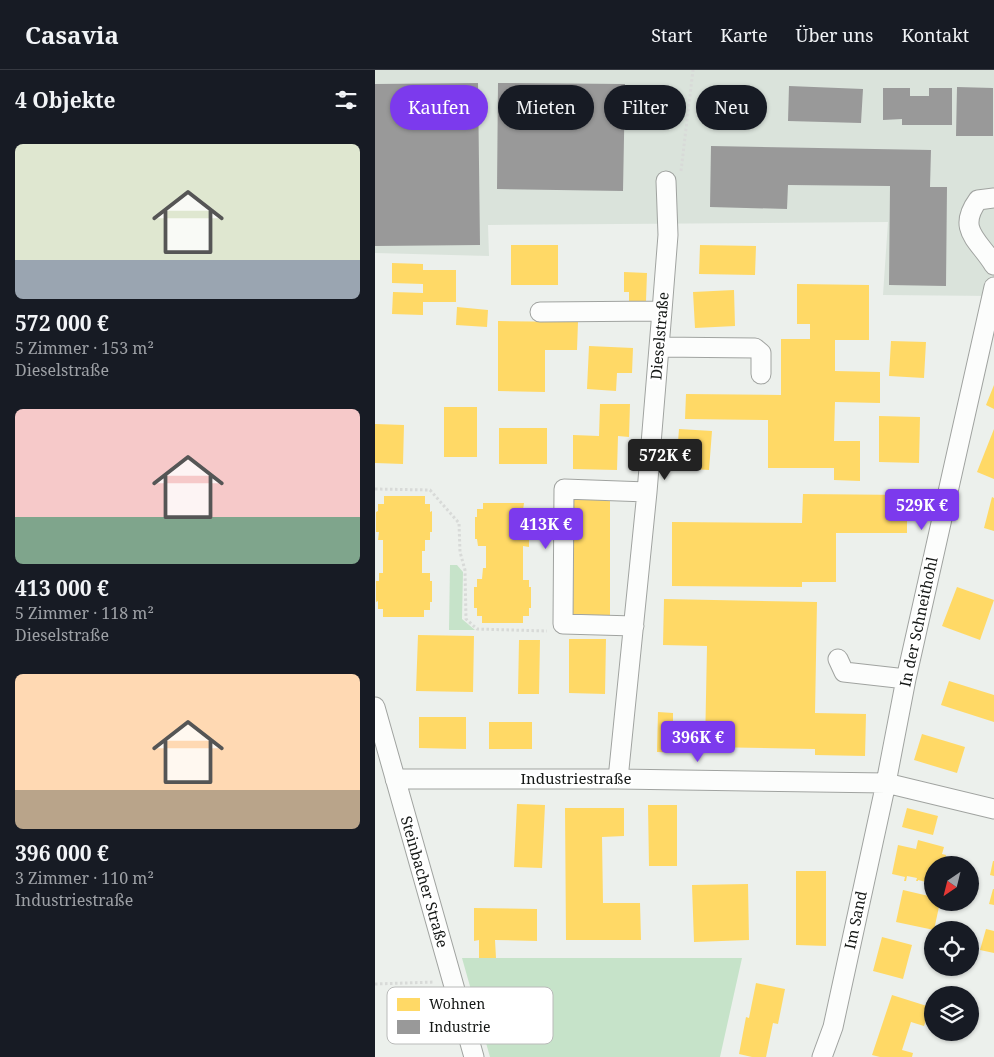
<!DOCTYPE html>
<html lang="de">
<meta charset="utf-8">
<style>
body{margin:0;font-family:"Noto Serif",serif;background:#20242c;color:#f1f3f6;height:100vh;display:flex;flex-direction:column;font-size:19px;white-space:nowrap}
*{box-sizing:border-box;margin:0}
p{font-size:16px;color:#9ea1a6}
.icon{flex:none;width:28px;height:28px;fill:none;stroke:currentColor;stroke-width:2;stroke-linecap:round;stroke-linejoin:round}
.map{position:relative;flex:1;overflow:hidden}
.panel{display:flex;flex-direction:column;background:#171b24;width:375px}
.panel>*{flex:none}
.top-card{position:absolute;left:15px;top:15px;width:475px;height:45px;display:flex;gap:10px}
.needle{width:32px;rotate:215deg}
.buttons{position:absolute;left:549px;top:786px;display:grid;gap:10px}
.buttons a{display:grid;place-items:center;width:55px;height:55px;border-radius:50%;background:#171b24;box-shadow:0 1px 4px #0004;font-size:25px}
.price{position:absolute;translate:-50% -42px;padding:0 11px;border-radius:5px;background:#7c3aed;color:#fff;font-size:16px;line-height:32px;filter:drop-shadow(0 1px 2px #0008)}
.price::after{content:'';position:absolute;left:50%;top:30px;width:15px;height:11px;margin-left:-8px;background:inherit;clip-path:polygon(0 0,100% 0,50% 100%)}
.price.current{background:#222;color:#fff}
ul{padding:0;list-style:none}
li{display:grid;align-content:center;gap:10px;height:265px;padding:0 15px}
li span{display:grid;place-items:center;height:155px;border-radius:8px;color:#555}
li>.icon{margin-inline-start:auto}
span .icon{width:90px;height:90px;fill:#fffc;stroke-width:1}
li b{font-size:21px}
h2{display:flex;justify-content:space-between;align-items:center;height:60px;padding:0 15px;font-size:21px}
.tag{padding:0 18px;border-radius:22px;background:#171b24;box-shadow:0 1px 4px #0004;font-size:18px;line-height:45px}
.tag.current{background:#7c3aed;color:#fff}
header{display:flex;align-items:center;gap:30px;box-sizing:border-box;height:70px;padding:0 25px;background:#171b24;border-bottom:1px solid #363941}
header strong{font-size:24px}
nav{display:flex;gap:28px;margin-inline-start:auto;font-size:18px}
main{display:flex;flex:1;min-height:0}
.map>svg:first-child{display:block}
.built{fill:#dae3db}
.green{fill:#c6e3c9}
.homes{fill:#ffd966}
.industry{fill:#999}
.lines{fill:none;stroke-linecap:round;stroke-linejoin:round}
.minor-casing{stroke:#a0a3a0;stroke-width:21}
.path{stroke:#d8dad8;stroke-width:3;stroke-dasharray:2.5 2.5;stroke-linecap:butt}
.minor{stroke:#fcfdfc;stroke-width:19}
.labels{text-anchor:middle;stroke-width:5;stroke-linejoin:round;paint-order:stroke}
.street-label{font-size:15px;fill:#151816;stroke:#fff}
.key{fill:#fff;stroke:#b9bab9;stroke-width:1}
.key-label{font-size:14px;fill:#151816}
</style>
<header>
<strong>Casavia</strong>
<nav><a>Start</a><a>Karte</a><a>Über uns</a><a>Kontakt</a></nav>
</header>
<main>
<section class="panel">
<h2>4 Objekte<svg class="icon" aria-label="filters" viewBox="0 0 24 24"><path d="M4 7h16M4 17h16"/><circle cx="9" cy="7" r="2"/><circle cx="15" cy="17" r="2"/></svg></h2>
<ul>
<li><span style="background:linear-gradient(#dfe7d0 75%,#9aa5b1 0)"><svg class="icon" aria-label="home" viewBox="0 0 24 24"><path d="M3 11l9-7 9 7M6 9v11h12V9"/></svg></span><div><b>572 000 €</b><p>5 Zimmer · 153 m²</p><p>Dieselstraße</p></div></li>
<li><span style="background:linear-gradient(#f6c9c9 70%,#7fa58c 0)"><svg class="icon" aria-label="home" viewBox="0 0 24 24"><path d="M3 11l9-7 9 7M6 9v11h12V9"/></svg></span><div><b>413 000 €</b><p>5 Zimmer · 118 m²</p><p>Dieselstraße</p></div></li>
<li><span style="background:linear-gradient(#ffd9b3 75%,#b9a48a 0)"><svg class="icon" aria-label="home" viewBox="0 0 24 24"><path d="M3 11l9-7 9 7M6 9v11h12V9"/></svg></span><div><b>396 000 €</b><p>3 Zimmer · 110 m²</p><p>Industriestraße</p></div></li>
</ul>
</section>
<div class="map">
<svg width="619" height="987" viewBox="0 0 619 987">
<rect width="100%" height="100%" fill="#ecf0ec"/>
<!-- built -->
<path class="built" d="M0,0h619v226l-111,-1 5,-73 -400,3 1,31 -114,-3z"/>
<!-- green -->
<path class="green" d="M75,495h7l6,7 -1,47 13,11h-26z
M87,888h280l-22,99h-230z"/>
<!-- homes -->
<path class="homes" d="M136,175h47v40h-47z
M325,175l56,1 -1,29 -56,-1z
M17,193l31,1v6h33v32h-33v13l-31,-1 1,-22 30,1v-9l-31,-1z
M249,202l23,1 -1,28h-17v-9h-5z
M422,214l72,1v55h-34v31l45,1v31l-45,-1 -1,39h26v40l-26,-1v-12h-66v-48l-83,-1 1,-25 95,1v-56h29v-15h-13z
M359,220l1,36 -40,2 -2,-36z
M82,237l31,3 -1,17 -31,-2z
M123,251l80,1 -1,28h-32v42l-47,-1z
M516,271l35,1 -2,36 -35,-2z
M214,276l44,2 -1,25h-15l-1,18 -29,-2z
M619,315v24l-8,-4z
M225,334h30l-1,33 -11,-1 -1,34 -44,-1v-34l26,1z
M69,337h33v50h-33z
M504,346l41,1 -1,46 -40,-1z
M0,354l29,1 -1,39 -28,-1z
M124,358h48v36h-48z
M304,359l33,2 -3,39 -33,-2z
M619,359v50l-17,-7z
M428,424l104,1v38h-71v49h-34v5l-130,-1v-64l130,1z
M9,426h41v8h5v8l2,-1v21h-2v8h-5v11h-3v22h8v8h2v21h-2v8h-6v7h-41v-8h-5v-8l-2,1v-21h3v-8h4v-33h-5l1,-8h-3v-20l2,-1v-7h6z
M199,426l36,1v124h-37z
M617,427l2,1v33l-10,-3z
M108,433h41l-1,7h6v7h2v22h-2v8l-6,-1v34h6v7h2v21h-2v8h-6v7h-41v-7h-5v-8h-3v-21h3v-8h5l1,-11h3v-22h-8l-1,-7h-2v-22h2v-8h6z
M582,517l37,13 -14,40 -38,-14z
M289,529l153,3 -2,111 51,1 -1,42 -50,-1v-6l-110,-2 2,-101 -44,-1z
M43,565l56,1 -1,56 -57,-1z
M194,569h37l-1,55 -36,-1z
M144,570h21l-1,54h-21z
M574,611l45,14v27l-53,-17z
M283,642l15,1v10h15v18l4,1v11l-35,-1z
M44,647h47v32l-47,-1z
M114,652h43v27h-43z
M547,664l43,13 -8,26 -43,-13z
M142,734l28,1 -3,63 -28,-1z
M273,735h29v61h-28z
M190,738h59v28l-22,1 1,66h37l1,37h-75z
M532,738l31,8 -5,19 -31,-8z
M543,770l26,7 -2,7 4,1 -3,10h-10v10l-3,8 -12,-3v1h-2l1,-3 -10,-2 -1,5h-2l1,-4 -13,-3 6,-29 18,4z
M618,791h1v15l-4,-1z
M421,801h30v75l-30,-1z
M373,814l1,56 -55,2 -2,-57z
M618,819h1v16l-5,-1z
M528,820l30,7v5h7l-6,28 -38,-8z
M99,838l63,1v32l-42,-1 1,18h-17v-18l-5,1z
M611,859l8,2v22l-14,-3z
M507,867l30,8 -9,34 -30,-8z
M381,913l29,6 -7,35 -5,-1 -7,34h-14l-13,-3 7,-37 3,1z
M517,925l38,12 -6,19 -13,-4 -9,28 11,3 -1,4h-32l-8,-2z"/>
<!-- industry -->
<path class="industry" d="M103,13l2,162 -105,1v-162z
M123,13l127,1 -2,107 -126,-2z
M414,16l74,3 -2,34 -73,-2z
M582,17l36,1v48h-37z
M508,18h27v8h19v-8h23v37h-50v-6l-19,1z
M336,76l220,4 -1,37h17l-1,99 -57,-1 1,-99 -102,-1 -1,24 -77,-2z"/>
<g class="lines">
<defs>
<path id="minor" d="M619,128l-16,2c-22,30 1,40 16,65
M165,242l122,-1
M284,277l96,1 6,5v21
M259,556l-71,-2 1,-135 83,3
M463,589l6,13 62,7
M0,637l99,350
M20,709h223l268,4 108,26
M243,709l29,-287 15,-181 6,-76 -2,-54
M447,987l11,-30 53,-244 20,-104 88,-392"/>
</defs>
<!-- minor casing -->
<use href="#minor" class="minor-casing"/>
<!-- path -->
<path class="path" d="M306,101l12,-101
M0,419l55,1 29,33 1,29 5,18 1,49 11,10 70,2
M0,914l59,-2"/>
<!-- minor -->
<use href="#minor" class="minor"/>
</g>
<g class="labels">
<!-- street labels -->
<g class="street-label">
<text transform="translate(285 266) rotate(-85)" y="5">Dieselstraße</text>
<text transform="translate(544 552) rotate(-78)" y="5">In der Schneithohl</text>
<text x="201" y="714">Industriestraße</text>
<text transform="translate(49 812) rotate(74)" y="5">Steinbacher Straße</text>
<text transform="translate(481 850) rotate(-78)" y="5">Im Sand</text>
</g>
</g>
<!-- legend -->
<rect x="12" y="917" width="166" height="57" rx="8" class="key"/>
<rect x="22" y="928" width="23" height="13" fill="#ffd966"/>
<rect x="22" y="950" width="23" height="14" fill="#999"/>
<g class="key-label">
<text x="54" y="939">Wohnen</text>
<text x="54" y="962">Industrie</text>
</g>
</svg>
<div class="buttons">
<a><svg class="needle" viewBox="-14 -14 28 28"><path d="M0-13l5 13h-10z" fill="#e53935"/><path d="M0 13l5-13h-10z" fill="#9ea1a6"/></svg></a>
<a><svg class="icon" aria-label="locate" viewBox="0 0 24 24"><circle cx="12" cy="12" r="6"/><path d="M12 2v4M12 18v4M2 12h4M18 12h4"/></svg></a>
<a><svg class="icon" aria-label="layers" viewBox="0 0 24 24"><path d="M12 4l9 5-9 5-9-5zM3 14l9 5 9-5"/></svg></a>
</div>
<b class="price current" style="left:290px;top:411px">572K €</b>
<b class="price" style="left:547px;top:461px">529K €</b>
<b class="price" style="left:171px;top:480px">413K €</b>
<b class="price" style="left:323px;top:693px">396K €</b>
<div class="top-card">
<a class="tag current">Kaufen</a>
<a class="tag">Mieten</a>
<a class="tag">Filter</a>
<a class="tag">Neu</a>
</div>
</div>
</main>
